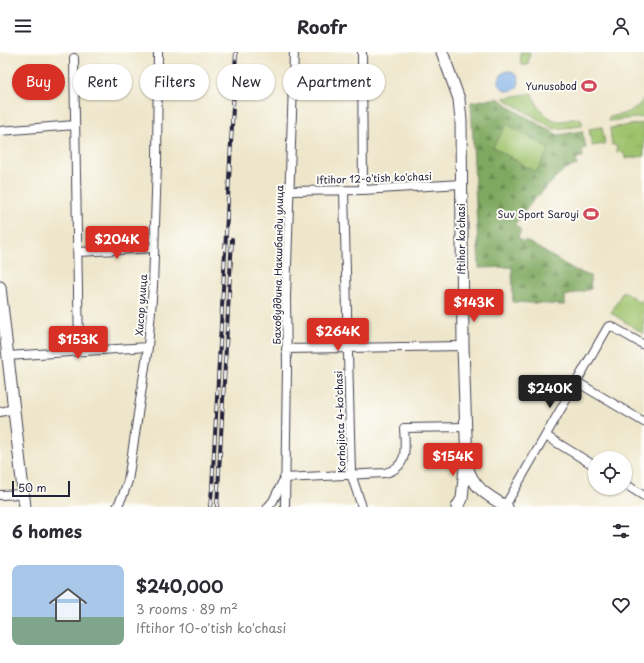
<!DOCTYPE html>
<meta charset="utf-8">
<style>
body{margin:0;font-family:"Playpen Sans",sans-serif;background:#f2f2f3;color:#2b2b33;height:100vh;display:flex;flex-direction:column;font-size:15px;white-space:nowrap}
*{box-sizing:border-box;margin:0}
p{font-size:13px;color:#7c7c81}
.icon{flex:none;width:22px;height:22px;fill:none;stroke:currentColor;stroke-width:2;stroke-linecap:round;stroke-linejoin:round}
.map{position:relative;height:455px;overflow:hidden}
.sheet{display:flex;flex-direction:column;background:#fff;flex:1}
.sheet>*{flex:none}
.hud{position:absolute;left:12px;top:12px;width:400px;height:36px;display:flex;gap:8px}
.fabs{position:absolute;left:588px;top:399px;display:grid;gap:8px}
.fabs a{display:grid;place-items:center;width:44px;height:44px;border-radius:50%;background:#fff;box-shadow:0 1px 3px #0004;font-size:20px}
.scale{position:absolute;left:12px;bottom:10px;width:58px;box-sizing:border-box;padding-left:4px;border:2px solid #22223b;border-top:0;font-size:11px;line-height:14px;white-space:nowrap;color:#22223b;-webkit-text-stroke:3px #fdfcf7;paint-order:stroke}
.price{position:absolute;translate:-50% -34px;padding:0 9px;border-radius:4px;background:#d93025;color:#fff;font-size:13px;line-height:26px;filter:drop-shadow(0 1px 2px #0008)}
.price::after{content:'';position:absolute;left:50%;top:24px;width:12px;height:9px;margin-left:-6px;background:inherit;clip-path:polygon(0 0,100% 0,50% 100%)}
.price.selected{background:#222;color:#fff}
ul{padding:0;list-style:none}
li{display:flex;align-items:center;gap:12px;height:100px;padding:0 12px}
li span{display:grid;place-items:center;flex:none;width:112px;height:80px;border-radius:8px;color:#555}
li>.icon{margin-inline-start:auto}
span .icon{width:48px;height:48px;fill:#fffc;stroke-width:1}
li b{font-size:17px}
h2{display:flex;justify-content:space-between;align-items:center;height:48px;padding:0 12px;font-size:17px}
.tag{padding:0 14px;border-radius:18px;background:#fff;box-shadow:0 1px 3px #0004;font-size:14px;line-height:36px}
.tag.selected{background:#d93025;color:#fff}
header{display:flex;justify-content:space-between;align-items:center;height:52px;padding:0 12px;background:#fff;font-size:18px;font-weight:700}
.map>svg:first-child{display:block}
.grass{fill:url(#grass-tufts);stroke:#607254}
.forest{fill:url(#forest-firs);stroke:#50664e}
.pitch{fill:#9fc36d;stroke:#607254}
.water{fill:#7aade6;stroke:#4e6890}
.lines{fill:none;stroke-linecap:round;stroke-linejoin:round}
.street-casing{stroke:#413f50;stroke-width:10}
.secondary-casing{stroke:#413f50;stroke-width:13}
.street{stroke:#fff;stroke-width:8}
.secondary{stroke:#fff;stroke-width:11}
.rail-casing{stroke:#22223b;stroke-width:4}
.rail{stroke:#fdfcf7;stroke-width:2.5;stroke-dasharray:8;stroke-linecap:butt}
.labels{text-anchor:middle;stroke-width:4;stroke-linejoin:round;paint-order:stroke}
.poi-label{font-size:10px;fill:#22223b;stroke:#fdfcf7;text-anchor:end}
.street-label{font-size:10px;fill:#22223b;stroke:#fdfcf7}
</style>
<header><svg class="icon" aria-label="menu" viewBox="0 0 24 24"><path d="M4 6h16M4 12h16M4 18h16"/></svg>Roofr<svg class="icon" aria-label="person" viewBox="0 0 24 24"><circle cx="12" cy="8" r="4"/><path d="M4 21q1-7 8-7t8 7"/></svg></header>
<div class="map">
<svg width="644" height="455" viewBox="0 0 644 455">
<defs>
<pattern id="grass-tufts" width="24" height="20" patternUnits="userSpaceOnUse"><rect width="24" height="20" fill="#9fc36d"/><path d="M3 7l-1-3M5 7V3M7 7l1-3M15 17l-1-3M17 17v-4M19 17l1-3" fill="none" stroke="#89a75f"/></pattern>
<pattern id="forest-firs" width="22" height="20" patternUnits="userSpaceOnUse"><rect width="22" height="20" fill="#7fa960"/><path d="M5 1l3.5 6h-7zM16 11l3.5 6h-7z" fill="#688950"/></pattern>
</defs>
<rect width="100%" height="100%" fill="#fdfcf7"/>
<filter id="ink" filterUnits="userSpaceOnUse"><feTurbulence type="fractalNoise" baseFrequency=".025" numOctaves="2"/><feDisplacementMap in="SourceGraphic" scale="8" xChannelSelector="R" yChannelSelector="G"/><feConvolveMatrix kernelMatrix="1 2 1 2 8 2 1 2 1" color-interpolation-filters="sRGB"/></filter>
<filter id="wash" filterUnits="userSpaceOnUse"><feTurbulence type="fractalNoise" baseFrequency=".012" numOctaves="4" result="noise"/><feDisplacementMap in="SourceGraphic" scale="16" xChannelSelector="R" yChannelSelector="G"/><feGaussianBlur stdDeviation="0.9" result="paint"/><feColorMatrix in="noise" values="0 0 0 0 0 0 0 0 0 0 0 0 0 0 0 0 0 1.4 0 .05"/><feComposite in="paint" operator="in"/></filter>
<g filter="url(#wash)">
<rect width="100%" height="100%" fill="#eee6ca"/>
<!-- grass -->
<path class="grass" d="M520,0h10l-2,13h-7z
M532,41c4,12 12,24 25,28 6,1 16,-3 23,-3l2,3v5l-28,3 -51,-31z
M644,46v19l-36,4 1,-4c14,-2 27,-6 35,-19z
M644,71v33l-19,3 -1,-7 -7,1 -1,-8h-4l-2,-17z
M602,75l3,17 -13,2 -3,-17z"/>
<!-- forest -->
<path class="forest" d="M498,46l18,13 42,24 24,-4 4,17 -4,2 1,7 -7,1 1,7 -12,4 -33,33 -17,22 6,6 -3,8 5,4 2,-2 50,30 15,6 1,13 -26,7v9l-52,-3 -1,-35 -33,1 -8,-166z"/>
<!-- pitch -->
<path class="pitch" d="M507,72l42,25 -13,23 -43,-25z
M623,239l19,12 2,-7v38l-33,-21z"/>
<!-- water -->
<path class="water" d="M499 29a10 10 0 1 1 20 0a10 10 0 1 1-20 0Z"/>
</g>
<g filter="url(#ink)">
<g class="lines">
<defs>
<path id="street" d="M362,0l1,138
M74,6l5,292
M0,79l75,-6
M289,139l74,-1 98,-6
M344,139l7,283 11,33
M78,200l76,-4
M286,297l177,-3
M7,304l141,-9
M577,330l67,40
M0,360l14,-3
M546,384l49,30
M284,426l101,-5c24,-6 20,-25 19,-45l61,-1
M625,432l19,12
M0,443l24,-1
M505,454l103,-179 3,-1 33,19
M117,455l6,-12 5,-14 20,-134 5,-61 4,-123 1,-111
M268,455l5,-6 10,-20
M285,455l2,-139 -1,-72 8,-244"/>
<path id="secondary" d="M442,0l17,47 2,22 2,225 4,120c6,22 21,30 40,41
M0,235l25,220
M457,455l5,-8 3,-32"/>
</defs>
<!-- street casing -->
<use href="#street" class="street-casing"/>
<!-- secondary casing -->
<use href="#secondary" class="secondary-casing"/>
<!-- street -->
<use href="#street" class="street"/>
<!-- secondary -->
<use href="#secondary" class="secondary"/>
<defs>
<path id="rail" d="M210,455l2,-18 24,-437
M217,455l15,-268"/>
</defs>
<!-- rail casing -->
<use href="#rail" class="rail-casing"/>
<!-- rail -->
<use href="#rail" class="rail"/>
</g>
</g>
<!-- icons -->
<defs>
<symbol id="stadium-bare" viewBox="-9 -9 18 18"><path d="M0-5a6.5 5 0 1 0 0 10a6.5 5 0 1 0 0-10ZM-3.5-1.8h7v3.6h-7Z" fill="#d1495b" stroke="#fdfcf7" stroke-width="2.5" paint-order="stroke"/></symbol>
</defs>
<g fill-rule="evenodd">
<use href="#stadium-bare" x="578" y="23" width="22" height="22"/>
<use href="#stadium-bare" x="580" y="151" width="22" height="22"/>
</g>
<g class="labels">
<!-- poi labels -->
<g class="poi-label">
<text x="577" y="38">Yunusobod</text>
<text x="579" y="166">Suv Sport Saroyi</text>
</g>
<!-- street labels -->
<g class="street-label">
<text transform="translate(374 126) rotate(-2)" y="4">Iftihor 12-o'tish ko'chasi</text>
<text transform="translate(461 187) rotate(-90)" y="4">Iftihor ko'chasi</text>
<text transform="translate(278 213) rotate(-89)" y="4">Баховуддина Накшбанди улица</text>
<text transform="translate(141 253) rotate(-86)" y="4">Хисор улица</text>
<text transform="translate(340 370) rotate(-92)" y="4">Korhojiota 4-ko'chasi</text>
</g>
</g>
</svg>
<div class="fabs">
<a><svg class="icon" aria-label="locate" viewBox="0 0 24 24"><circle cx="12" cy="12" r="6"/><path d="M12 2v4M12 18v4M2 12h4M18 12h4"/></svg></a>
</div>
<div class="scale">50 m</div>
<b class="price" style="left:117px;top:208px">$204K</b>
<b class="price" style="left:474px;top:271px">$143K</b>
<b class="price" style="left:338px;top:300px">$264K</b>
<b class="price" style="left:78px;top:308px">$153K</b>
<b class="price selected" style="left:550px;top:357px">$240K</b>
<b class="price" style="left:453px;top:425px">$154K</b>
<div class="hud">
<a class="tag selected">Buy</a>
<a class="tag">Rent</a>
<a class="tag">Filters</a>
<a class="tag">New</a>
<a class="tag">Apartment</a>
</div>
</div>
<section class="sheet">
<h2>6 homes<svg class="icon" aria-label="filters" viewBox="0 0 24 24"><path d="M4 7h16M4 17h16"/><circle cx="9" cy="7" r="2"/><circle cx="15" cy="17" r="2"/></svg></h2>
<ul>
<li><span style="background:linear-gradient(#a9c7e8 65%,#7fa58c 0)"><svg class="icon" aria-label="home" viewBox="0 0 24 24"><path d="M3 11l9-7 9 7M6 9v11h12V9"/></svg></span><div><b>$240,000</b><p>3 rooms · 89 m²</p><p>Iftihor 10-o'tish ko'chasi</p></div><svg class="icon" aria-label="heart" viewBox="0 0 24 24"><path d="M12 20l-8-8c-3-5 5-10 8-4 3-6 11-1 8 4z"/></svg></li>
</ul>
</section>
